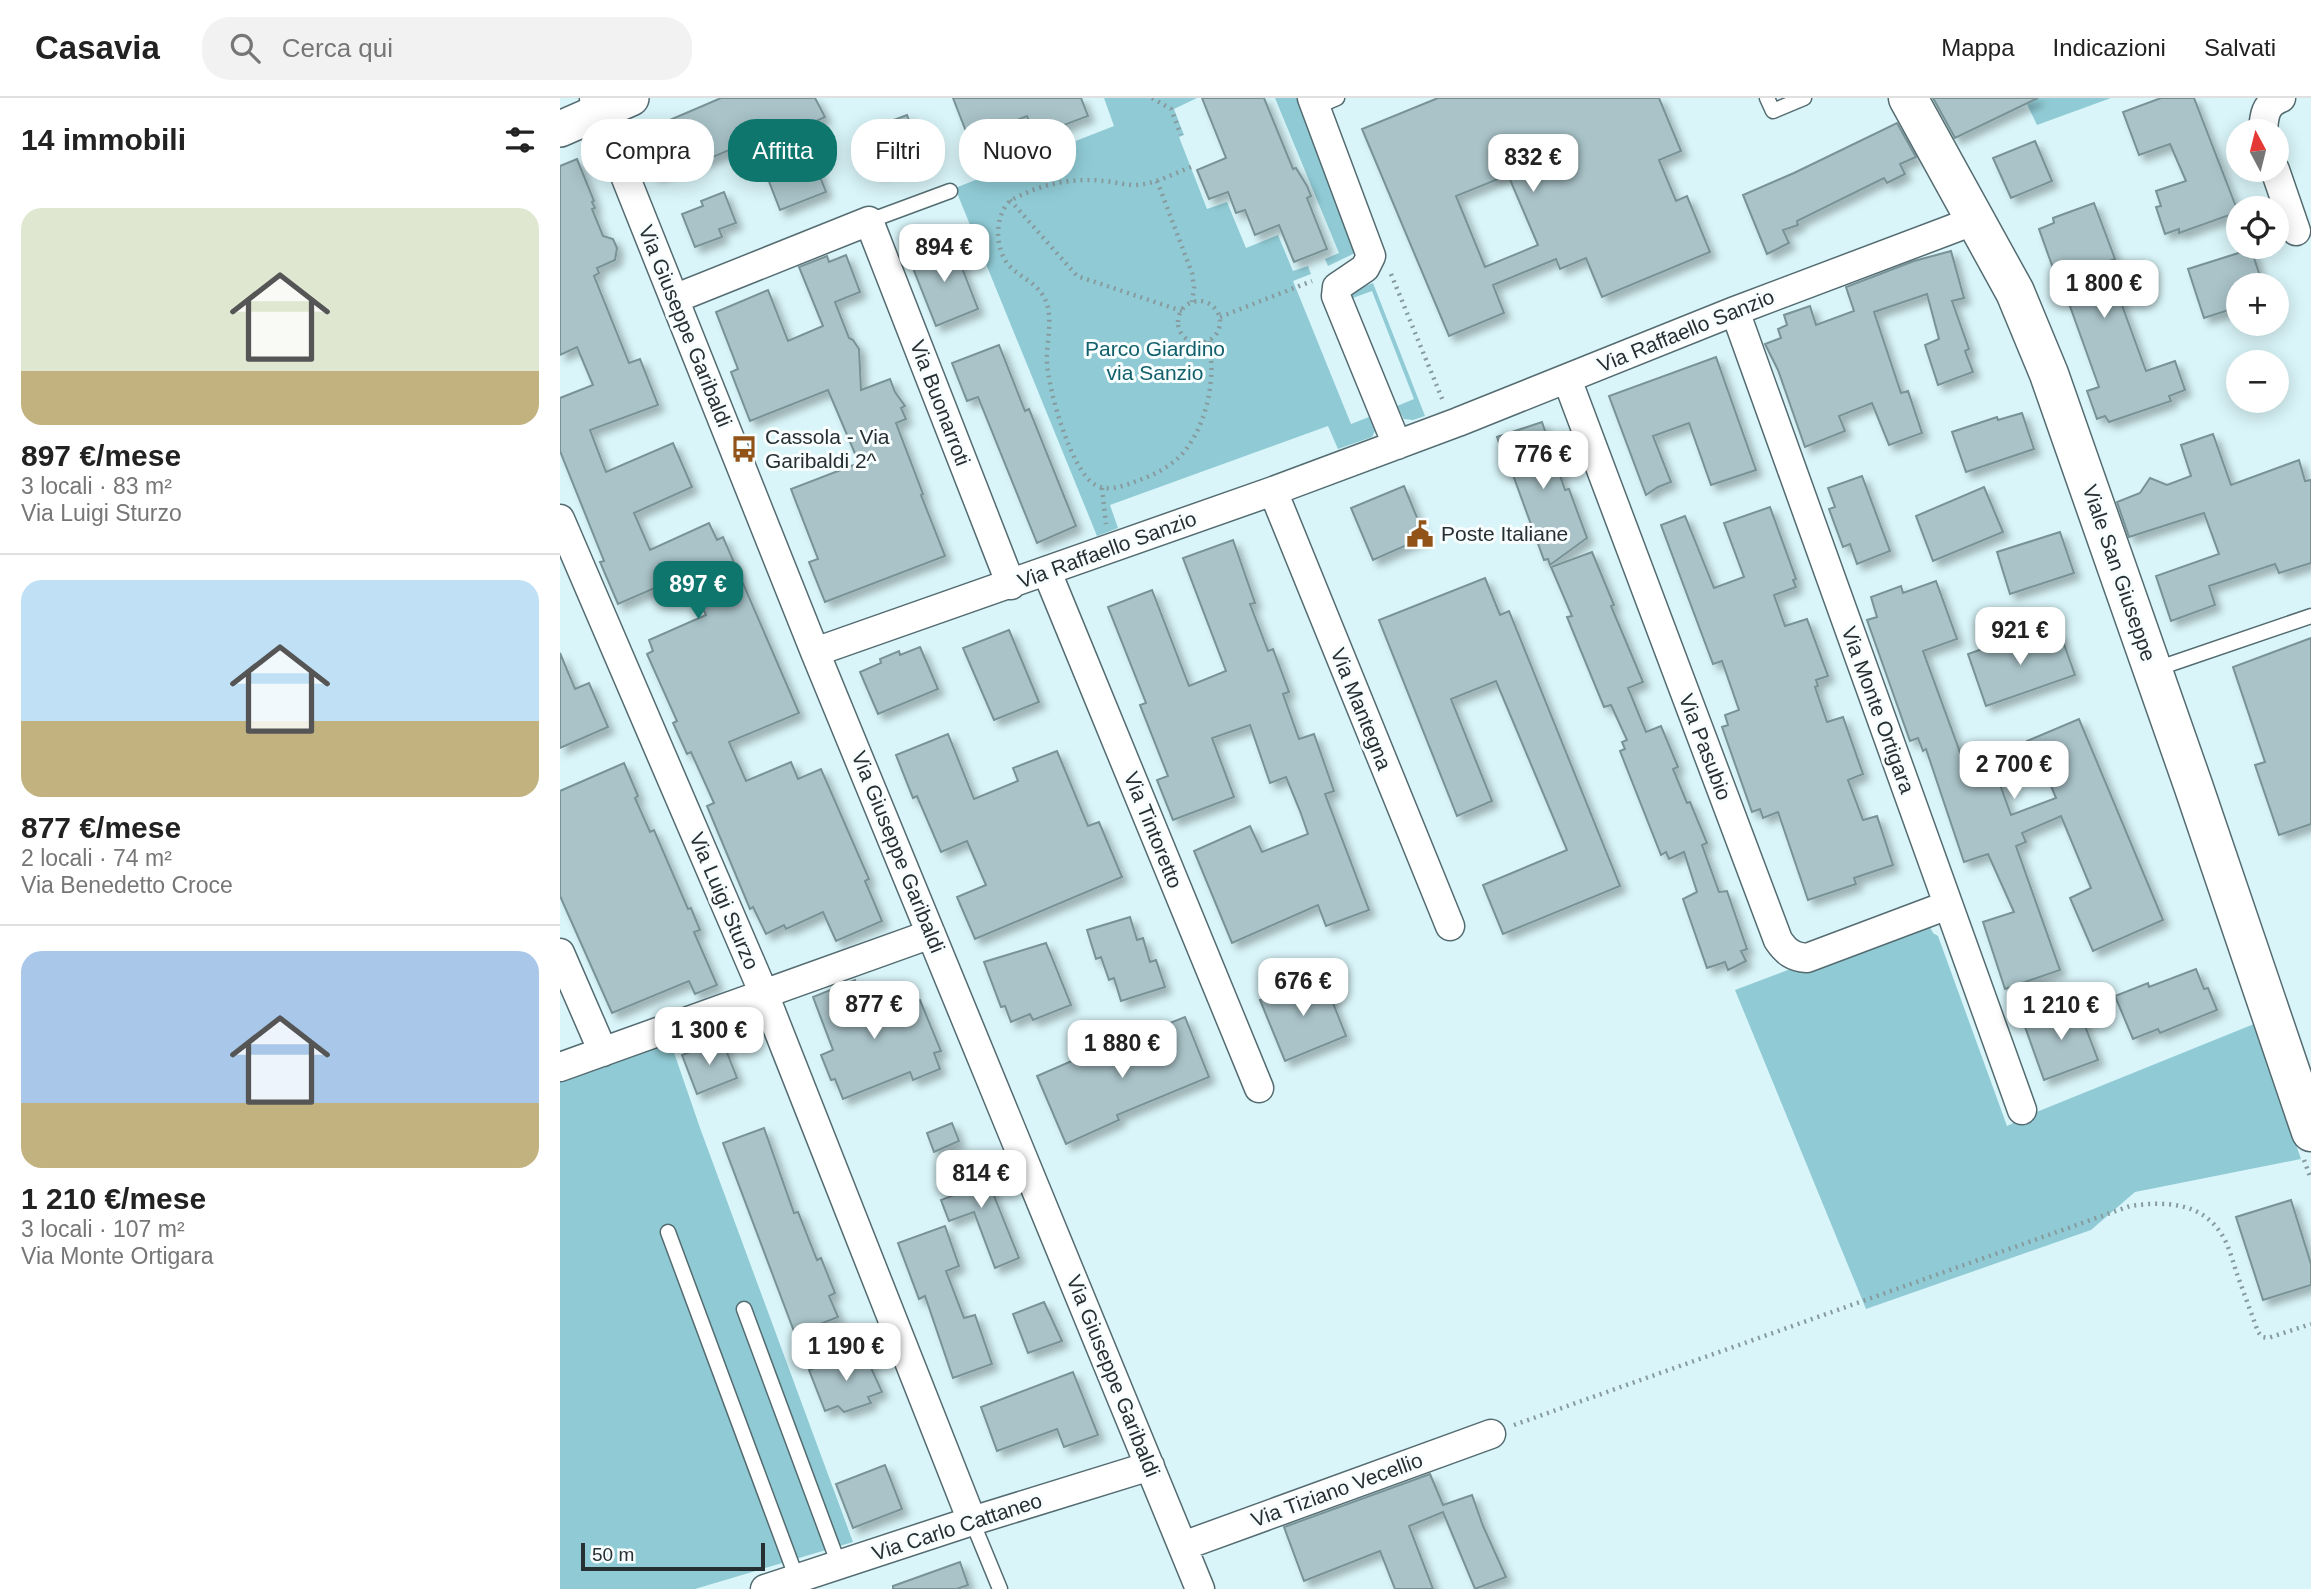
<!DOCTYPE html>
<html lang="it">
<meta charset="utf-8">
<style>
body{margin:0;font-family:Helvetica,sans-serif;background:#f2f2f2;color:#222;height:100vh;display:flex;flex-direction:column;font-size:26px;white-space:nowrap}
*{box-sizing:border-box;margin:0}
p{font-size:23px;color:#767676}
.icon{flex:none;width:38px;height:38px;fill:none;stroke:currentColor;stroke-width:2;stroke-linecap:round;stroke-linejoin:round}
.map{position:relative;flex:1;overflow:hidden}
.side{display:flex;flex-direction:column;background:#fff;width:560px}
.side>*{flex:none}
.banner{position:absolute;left:21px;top:21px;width:665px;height:63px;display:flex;gap:14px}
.needle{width:46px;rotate:353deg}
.fabs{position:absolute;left:1666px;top:21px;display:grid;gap:14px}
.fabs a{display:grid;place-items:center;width:63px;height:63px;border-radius:50%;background:#fff;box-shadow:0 4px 18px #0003;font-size:35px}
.scale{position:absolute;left:21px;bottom:18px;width:184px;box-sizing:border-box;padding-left:7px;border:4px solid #263032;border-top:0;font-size:19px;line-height:24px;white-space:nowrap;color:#263032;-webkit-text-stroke:5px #f8fdfe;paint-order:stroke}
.price{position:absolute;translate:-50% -60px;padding:0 16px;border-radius:14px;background:#fff;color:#222;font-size:23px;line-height:46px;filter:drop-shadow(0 2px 4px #0008)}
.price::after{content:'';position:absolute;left:50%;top:42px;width:21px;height:16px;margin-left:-10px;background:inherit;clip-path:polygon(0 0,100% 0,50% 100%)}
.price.on{background:#0f766e;color:#fff}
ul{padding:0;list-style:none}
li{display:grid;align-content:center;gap:14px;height:371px;padding:0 21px}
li+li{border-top:2px solid #e0e0e0}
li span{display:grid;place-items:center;height:217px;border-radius:21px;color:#555}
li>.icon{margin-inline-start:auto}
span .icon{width:126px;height:126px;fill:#fffc;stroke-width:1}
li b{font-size:30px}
h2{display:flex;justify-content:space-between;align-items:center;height:84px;padding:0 21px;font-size:30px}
.pill{padding:0 24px;border-radius:28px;background:#fff;box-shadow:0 4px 18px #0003;font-size:24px;line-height:63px}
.pill.on{background:#0f766e;color:#fff}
header{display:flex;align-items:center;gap:42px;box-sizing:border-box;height:98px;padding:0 35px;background:#fff;border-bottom:2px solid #e0e0e0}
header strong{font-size:33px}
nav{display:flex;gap:38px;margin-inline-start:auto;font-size:24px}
.search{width:490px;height:63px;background:#f2f2f2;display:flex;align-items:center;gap:18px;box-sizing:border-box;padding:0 24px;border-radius:28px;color:#767676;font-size:26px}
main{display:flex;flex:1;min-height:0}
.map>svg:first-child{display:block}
.green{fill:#90cbd5}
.building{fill:#a9c3c8;stroke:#789296;stroke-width:2;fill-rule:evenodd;filter:url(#shadow)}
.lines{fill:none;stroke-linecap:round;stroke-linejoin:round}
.service-casing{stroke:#546c71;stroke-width:17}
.minor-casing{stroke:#546c71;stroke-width:31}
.tertiary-casing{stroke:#546c71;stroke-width:38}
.secondary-casing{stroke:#546c71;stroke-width:41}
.path{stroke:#879b9e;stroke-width:4.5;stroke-dasharray:2 5;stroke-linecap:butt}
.service{stroke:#fff;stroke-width:14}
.minor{stroke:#fff;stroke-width:28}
.tertiary{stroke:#fff;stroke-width:35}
.secondary{stroke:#fff;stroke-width:38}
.labels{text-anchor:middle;stroke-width:6;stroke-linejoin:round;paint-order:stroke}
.street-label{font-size:21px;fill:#263032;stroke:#f8fdfe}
.park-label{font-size:21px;fill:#105f6a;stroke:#f8fdfe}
.poi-label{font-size:21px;fill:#263032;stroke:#f8fdfe;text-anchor:start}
</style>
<header>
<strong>Casavia</strong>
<div class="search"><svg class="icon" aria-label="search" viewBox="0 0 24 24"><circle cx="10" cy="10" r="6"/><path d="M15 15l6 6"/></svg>Cerca qui</div>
<nav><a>Mappa</a><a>Indicazioni</a><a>Salvati</a></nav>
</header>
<main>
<section class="side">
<h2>14 immobili<svg class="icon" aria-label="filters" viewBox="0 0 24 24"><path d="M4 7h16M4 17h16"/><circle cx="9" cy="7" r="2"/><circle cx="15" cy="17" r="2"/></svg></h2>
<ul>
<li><span style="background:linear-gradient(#dfe7d0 75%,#c2b280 0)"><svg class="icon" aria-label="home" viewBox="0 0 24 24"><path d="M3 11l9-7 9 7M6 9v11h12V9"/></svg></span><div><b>897 €/mese</b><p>3 locali · 83 m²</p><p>Via Luigi Sturzo</p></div></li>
<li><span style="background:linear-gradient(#bfe0f5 65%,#c2b280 0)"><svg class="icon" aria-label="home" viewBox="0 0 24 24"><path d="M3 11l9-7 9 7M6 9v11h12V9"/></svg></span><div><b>877 €/mese</b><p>2 locali · 74 m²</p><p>Via Benedetto Croce</p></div></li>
<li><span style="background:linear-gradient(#a9c7e8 70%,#c2b280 0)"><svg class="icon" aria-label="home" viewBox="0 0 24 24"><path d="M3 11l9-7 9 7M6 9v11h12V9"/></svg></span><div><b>1 210 €/mese</b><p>3 locali · 107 m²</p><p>Via Monte Ortigara</p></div></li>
</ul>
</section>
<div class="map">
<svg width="1751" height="1491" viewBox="0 0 1751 1491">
<defs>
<filter id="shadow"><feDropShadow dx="6" dy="6" stdDeviation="3.5" flood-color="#0004"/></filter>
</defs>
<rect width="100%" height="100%" fill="#d9f5f9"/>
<!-- green -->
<path class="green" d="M544,0h93l-23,11 10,26 -5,2 28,72 20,-7 19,46 32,-13 15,36 15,-5 3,8 -18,7 58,143 18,-7 6,14 -3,6 -34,12 -10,-23 -218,79 8,23 -21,8 -142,-348 159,-62z
M715,0h26l54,155 -27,13 -3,-7 14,-6z
M1464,0h87l-74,27z
M813,185l52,133 -12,4 -9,-1 -7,-13 17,-7 -42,-108 -22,8 -2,-6z
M1347,827h22l4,8 5,3 69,190 27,-13 220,-89 47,135 -166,33 -44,38 -225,79 -131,-319z
M108,937l32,93 153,414 -158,47h-135v-515z"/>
<!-- building -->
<path class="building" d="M161,0h94l10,19 -24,11 25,64 -46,18 -27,-70 -71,30 -2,-5 -25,11 -18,-42z
M393,0h128l7,18 -53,20 -8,-20 -58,23z
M642,0h62l29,71 3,-1 11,18 4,10 -4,2 20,51 -33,13 -15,-37 -24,10 -10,-25 -9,3 -8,-21 -19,7 -12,-29 29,-12z
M878,0h221l22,53 -22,9 17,41 11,-5 23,56 -108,45 -16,-39 -26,11 -4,-10 -63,26 11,28 -55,23 -87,-207zM948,77l30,70 -53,22 -29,-71z
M1373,0h105l-83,40z
M1601,0h33l44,114 -59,21v-4l-14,5 -9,-27 5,-1 -5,-15 30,-10 -16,-37 -31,11 -16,-43z
M347,17l16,41 -46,17 -16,-41z
M1337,25l19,34 -16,7 5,10 -18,9 -3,-5 -87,43 1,4 -15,5 6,13 -22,11 -24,-59 51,-22z
M1475,43l17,40 -41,17 -18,-40z
M17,61l17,42 -2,1 3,6 -3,1 11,27 10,3 4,9 -2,12 -18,8 2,5 -5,3 35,87 11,-4 18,46 -68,25 16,42 67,-29 19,44 -58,26 16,37 59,-27 8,17 6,-3 76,176 -70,29 17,39 45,-19 7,17 23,-10 48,110 -4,2 17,40 -46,20 -13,-29 -37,17 -2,-4 -18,9 -13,-27 -3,2 -43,-103 7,-3 -23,-51 -4,2 -14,-31 4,-2 -30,-67 6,-3 -4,-11 57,-25 -19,-41 -69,30 -18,-42 4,-1 -44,-110v-53l33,-13 -16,-38 -17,8v-189z
M164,94l12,31 -17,6 3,8 -27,10 -13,-33 21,-8 -2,-5z
M1534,105l21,56 -23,8 12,36 15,-6 27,74 29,-10 10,29 -16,6 2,5 -62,21 -4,-6 -8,3 -10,-28 12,-4 -37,-103 -3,1 -20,-56 15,-6 -1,-5z
M392,144l26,67 -42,17 -27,-68z
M1691,151l12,36h-25v22l-34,11 -16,-49z
M1391,153l13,47 -12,3 17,48 -4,2 8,21 -35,13 -13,-40 14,-6 -12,-45 -53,18 27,81 7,-2 14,42 -33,12 -17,-42 -33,13 6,15 -40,16 -27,-77 -13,-26 16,-6 -3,-9 9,-4 -3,-10 26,-9 6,19 38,-14 -8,-24 68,-26z
M286,157l14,37 -25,10 14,36 4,2 6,9 2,41 29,-11 5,13 10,14 -4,2 5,11 -10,4 27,71 -2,1 24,61 -120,46 -16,-40 9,-3 -27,-70 68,-26 -31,-73 -78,31 -19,-49 7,-3 -22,-57 52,-22 20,51 35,-15 -24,-59 28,-11 2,6z
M439,247l26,66 4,-2 47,117 -39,17 -59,-146 -11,4 -15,-38z
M1156,259l40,113 -45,15 -22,-62 -36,13 18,46 -13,5 -12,8 -37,-99z
M1462,315l12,36 -68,23 -14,-40 45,-15 1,3z
M982,324l23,68 4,-1 18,49 -37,27 -2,-6 -4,1 -31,-85 -3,1 -13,-39z
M1653,336l18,51 68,-25 6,21 6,-1v83l-32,10 -4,-9 -66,22 6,19 -44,16 -15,-45 63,-22 -15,-41 -75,24 -12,-35 23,-9 10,-15 17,7 24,-9 -10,-31z
M1302,378l28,75 -33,13 -7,-20 -7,3 -14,-38 6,-2 -7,-19z
M844,388l21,51 -52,23 -22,-52z
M1424,389l19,45 -70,29 -17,-45z
M1210,409l26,72 -3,1 3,7 -22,8 11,31 22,-7 21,57 -12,4 2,6 -3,1 12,35 16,-5 20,57 -15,6 15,40 14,-4 16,49 -39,13 2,6 -48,16 -30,-88 -15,6 -3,-9 -8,3 -30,-85 6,-2 -3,-10 14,-5 -17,-49 -9,3 -52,-139 24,-9 29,72 30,-11 -20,-54z
M1500,434l14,41 -64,21 -13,-42z
M673,442l22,63 -5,1 18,47 5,-2 16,43 -6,2 16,45 15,-5 20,57 -9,3 44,116 -43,16 -8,-21 -86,38 -38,-92 56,-25 12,26 46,-18 -8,-23 -14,-34 -16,6 -20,-58 -38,13 22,59 -61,23 -16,-40 11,-4 -28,-71 6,-2 -38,-96 44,-17 37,96 37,-15 -43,-113z
M1032,454l22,53 -3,1 32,76 -15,6 18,44 15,-6 17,41 -5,2 14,34 3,-1 17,41 -5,2 17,47 8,-1 20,58 -6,2 5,10 -18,9 -3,-8 -18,6 -24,-69 14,-7 -13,-40 -15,7 -3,-7 -5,3 -41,-104 5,-2 -3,-7 5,-2 -16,-35 -7,2 -37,-90 5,-1 -21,-49z
M925,480l15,37 9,-4 111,275 -117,48 -20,-49 84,-35 -71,-169 -45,18 41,102 -35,15 -78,-196z
M1376,483l21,58 -34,12 45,123 25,-9 18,50 45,-17 -16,-39 -4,2 -9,-20 52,-22 84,201 -70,31 -23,-53 21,-10 -30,-72 -39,17 4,9 -10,4 44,124 -55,19 -22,-67 31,-10 -26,-58 -24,8 -38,-113 -3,2 -5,-13 -8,3 -43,-121 10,-3 -6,-20 30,-11 2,7z
M449,532l30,72 -45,18 -31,-72z
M1500,535l15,42 -89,31 -18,-52 56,-20 4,10z
M1751,540v186l-32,11 -24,-70 10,-3 -32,-95z
M360,549l18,42 -60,25 -18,-42 21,-9 -1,-4 19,-8 1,4z
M0,555l15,36 14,-6 19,44 -48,21z
M388,636l26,65 44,-18 -5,-13 44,-17 31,75 11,-4 23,55 -147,62 -18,-42 29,-12 -19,-44 -26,11 -24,-56 -4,2 -17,-43z
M64,665l14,33 -3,2 15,34 4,-2 34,79 3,-1 9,22 -6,2 23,53 -22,9 -6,-13 -77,32 -52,-117v-105z
M570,819l7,23 6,-2 7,24 6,-2 9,27 -44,14 -7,-23 -5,2 -8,-23 -5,2 -9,-29z
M486,845l25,62 -38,15 -3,-6 -19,8 -6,-16 -4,1 -17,-45z
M1636,871l8,20 4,-1 9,22 -57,23 -2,-4 -25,10 -18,-43 33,-13 1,4z
M762,877l24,61 -61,25 -25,-61z
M295,882l16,40 49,-20 21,51 -7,2 6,16 -27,11 -3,-8 -67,27 -8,-20 -4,1 -10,-25 12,-5 -20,-53z
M1517,907l21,55 -54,20 -20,-56z
M625,919l24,60 -92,38 2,5 -53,24 -29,-68 53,-23 3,9 61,-26 -2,-6z
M162,942l15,38 -40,16 -15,-39z
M392,1025l7,18 -25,11 -7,-19z
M204,1030l30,85 4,-1 19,48 4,-2 14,35 -6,3 9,21 -43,17 -72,-191z
M418,1058l41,102 -24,10 -21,-56 -25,9 -8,-21 21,-8 -11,-25z
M1731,1102l20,64v21l-48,15 -27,-83z
M385,1128l14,40 -13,5 18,47 11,-3 17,49 -39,14 -28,-82 -6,3 -21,-56z
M484,1204l18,39 -34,12 -15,-39z
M303,1252l19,42 -14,5 3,6 -27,9 -6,-6 -13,5 -16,-41z
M513,1274l25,63 -34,12 -7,-18 -60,22 -16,-44z
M325,1367l17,44 -49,19 -17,-44z
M870,1376l13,31 29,-10 11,31 23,51 -31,12 -32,-77 -34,14 24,63h-38l-15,-38 -76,30 -20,-54z
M400,1464l8,23 -11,4h-64v-3z"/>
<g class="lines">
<defs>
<path id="service" d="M1207,0l6,13 31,-13
M756,9l21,-9
M309,123l81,-30
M1593,572l158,-54
M108,1134l129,347
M184,1211l95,256
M412,1423l28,68"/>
<path id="minor" d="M34,0l221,554 385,937
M752,0l59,158 -6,12 -28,19 -1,9 61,149
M1703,33c1,-15 2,-27 18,-33
M1715,72l21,61
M114,201l195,-78 142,364
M1175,213l287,799
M1007,281l211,561c8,12 15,17 29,18l141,-53
M713,393l177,435
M0,421l204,475 208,527
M487,474l212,516
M255,554l458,-161 185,-69 277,-111 241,-91
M0,855l43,99
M0,969l371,-133
M623,1448l308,-112
M205,1491l207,-68 178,-55"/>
<path id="tertiary" d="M0,31l71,-31"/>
<path id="secondary" d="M1348,0l107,194 34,82 144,411 118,347"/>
</defs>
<!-- service casing -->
<use href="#service" class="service-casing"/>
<!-- minor casing -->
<use href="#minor" class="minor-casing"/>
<!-- tertiary casing -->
<use href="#tertiary" class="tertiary-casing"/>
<!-- secondary casing -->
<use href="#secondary" class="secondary-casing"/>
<!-- path -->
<path class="path" d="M592,0l19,11 10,26
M631,69c-18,7 -36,17 -55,18 -11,0 -21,-3 -32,-4 -26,-3 -54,1 -78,12 -6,3 -13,5 -18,10 -13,15 -13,43 -1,60 11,14 30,19 38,36 9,19 1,43 2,63 1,27 24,108 47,122 12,8 27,3 40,-2 18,-6 37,-15 50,-30 24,-30 32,-75 25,-111
M597,83l35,92 2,15 -2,14
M450,102l67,76 105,35
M831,176l52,127
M618 224a21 21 0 1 1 42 0a21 21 0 1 1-42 0Z
M660,219l92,-36
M542,390l4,36
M1744,1062l7,19
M954,1327l616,-219c35,-5 72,-4 92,29 7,11 10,24 14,36 7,20 15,41 22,61l4,5 6,1 43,-14"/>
<!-- service -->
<use href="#service" class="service"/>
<!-- minor -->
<use href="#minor" class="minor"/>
<!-- tertiary -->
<use href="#tertiary" class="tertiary"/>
<!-- secondary -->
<use href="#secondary" class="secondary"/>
</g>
<!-- icons -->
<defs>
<symbol id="bus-bare" viewBox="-9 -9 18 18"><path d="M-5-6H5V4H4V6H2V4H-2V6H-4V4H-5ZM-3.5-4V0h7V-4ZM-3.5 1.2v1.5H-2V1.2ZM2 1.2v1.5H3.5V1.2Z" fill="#915318" stroke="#f8fdfe" stroke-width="2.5" paint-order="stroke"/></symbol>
<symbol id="civic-bare" viewBox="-9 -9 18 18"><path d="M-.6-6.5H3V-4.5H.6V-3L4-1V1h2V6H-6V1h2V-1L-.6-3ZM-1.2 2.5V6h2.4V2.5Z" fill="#915318" stroke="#f8fdfe" stroke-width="2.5" paint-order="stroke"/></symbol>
</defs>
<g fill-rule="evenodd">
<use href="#bus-bare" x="165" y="332" width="38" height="38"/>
<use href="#civic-bare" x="841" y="417" width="38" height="38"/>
</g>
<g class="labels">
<!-- street labels -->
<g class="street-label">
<text transform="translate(125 228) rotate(68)" y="7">Via Giuseppe Garibaldi</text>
<text transform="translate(1126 233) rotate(-22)" y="7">Via Raffaello Sanzio</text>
<text transform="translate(380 305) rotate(69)" y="7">Via Buonarroti</text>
<text transform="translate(547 452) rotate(-20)" y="7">Via Raffaello Sanzio</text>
<text transform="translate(1559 475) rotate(71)" y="7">Viale San Giuseppe</text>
<text transform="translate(801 611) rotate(68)" y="7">Via Mantegna</text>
<text transform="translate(1318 612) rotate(70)" y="7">Via Monte Ortigara</text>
<text transform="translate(1145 649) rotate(69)" y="7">Via Pasubio</text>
<text transform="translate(593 732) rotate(68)" y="7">Via Tintoretto</text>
<text transform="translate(338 754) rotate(68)" y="7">Via Giuseppe Garibaldi</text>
<text transform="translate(164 803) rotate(67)" y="7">Via Luigi Sturzo</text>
<text transform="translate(553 1278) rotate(68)" y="7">Via Giuseppe Garibaldi</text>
<text transform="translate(777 1392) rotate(-20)" y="7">Via Tiziano Vecellio</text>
<text transform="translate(397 1429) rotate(-18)" y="7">Via Carlo Cattaneo</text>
</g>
<!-- park labels -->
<g class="park-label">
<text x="595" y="258">Parco Giardino<tspan x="595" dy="24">via Sanzio</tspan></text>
</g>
<!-- poi labels -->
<g class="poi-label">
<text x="205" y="346">Cassola - Via<tspan x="205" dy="24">Garibaldi 2^</tspan></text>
<text x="881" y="443">Poste Italiane</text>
</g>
</g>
</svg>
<div class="fabs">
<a><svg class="needle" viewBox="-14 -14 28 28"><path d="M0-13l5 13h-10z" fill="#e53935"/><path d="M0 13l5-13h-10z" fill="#767676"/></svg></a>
<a><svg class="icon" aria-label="locate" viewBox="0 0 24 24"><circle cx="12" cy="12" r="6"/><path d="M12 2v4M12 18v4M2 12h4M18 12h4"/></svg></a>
<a>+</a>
<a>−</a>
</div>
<div class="scale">50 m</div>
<b class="price" style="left:973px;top:96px">832 €</b>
<b class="price" style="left:384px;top:186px">894 €</b>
<b class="price" style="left:1544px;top:222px">1 800 €</b>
<b class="price" style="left:983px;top:393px">776 €</b>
<b class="price on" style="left:138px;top:523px">897 €</b>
<b class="price" style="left:1460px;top:569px">921 €</b>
<b class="price" style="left:1454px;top:703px">2 700 €</b>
<b class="price" style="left:743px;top:920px">676 €</b>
<b class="price" style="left:314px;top:943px">877 €</b>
<b class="price" style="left:1501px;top:944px">1 210 €</b>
<b class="price" style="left:149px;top:969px">1 300 €</b>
<b class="price" style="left:562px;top:982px">1 880 €</b>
<b class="price" style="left:421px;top:1112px">814 €</b>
<b class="price" style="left:286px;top:1285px">1 190 €</b>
<div class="banner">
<a class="pill">Compra</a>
<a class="pill on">Affitta</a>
<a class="pill">Filtri</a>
<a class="pill">Nuovo</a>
</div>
</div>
</main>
